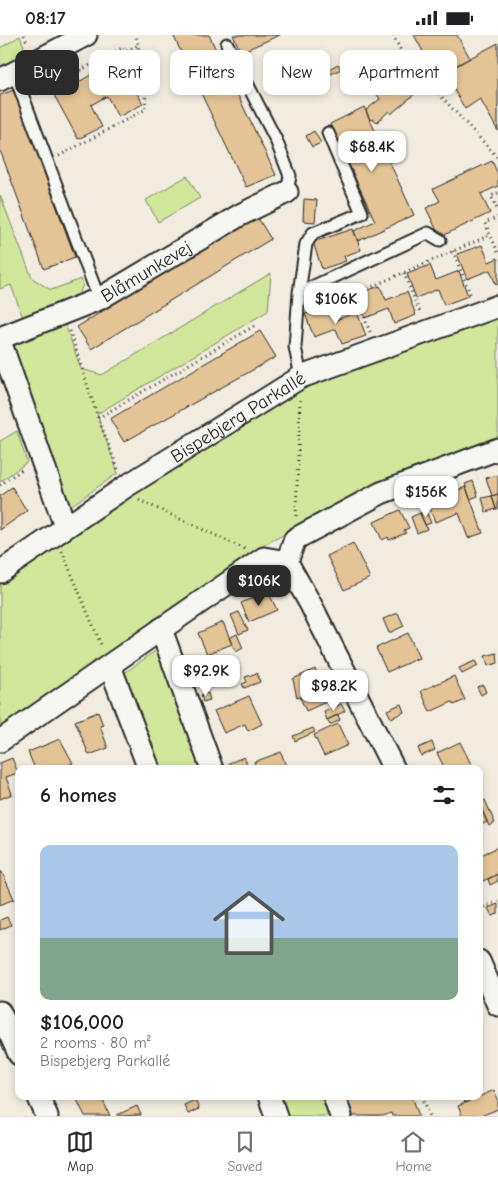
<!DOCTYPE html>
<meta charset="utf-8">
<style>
body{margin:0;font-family:"Comic Neue",sans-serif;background:#f2f2f2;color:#202124;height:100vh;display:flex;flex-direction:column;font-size:19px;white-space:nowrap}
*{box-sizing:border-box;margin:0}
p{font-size:16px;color:#757577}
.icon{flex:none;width:28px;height:28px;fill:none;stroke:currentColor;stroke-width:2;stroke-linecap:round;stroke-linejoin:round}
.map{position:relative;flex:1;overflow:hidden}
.panel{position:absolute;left:15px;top:730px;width:468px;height:335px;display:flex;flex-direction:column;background:#fff;border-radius:10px;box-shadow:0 2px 8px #0003}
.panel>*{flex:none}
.top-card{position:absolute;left:15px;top:15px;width:469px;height:45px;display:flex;gap:10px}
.price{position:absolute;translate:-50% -42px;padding:0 11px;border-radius:10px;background:#fff;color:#222;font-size:16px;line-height:32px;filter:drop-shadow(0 1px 2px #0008)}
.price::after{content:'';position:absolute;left:50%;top:30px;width:15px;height:11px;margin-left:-8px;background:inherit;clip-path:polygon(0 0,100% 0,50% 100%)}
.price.on{background:#2b2b2b;color:#fff}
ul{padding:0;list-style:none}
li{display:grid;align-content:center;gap:10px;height:265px;padding:0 25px}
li+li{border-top:1px solid #e0e0e0}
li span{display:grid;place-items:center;height:155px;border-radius:10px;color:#555}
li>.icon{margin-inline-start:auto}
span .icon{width:90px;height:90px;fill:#fffc;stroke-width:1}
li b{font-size:21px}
h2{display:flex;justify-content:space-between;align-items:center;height:60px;padding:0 25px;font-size:21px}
.pill{padding:0 18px;border-radius:10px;background:#fff;box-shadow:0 2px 8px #0003;font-size:18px;line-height:45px}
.pill.on{background:#2b2b2b;color:#fff}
.status{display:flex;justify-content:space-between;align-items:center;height:35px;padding:0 25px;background:#fff;direction:ltr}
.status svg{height:14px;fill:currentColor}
.tabs{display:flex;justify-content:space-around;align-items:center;height:70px;border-top:1px solid #e0e0e0;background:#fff;font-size:14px;color:#757577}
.tabs a{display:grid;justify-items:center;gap:2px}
.tabs .on{color:#2b2b2b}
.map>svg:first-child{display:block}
.green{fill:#d1e79c;stroke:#7e8964}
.building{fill:#e4c396;stroke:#2b2b2b}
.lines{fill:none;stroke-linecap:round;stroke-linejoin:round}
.service-casing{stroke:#2b2b2b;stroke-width:15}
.minor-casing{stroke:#2b2b2b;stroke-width:25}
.path{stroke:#2b2b2b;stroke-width:3;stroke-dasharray:1 4;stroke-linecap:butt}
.service{stroke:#f6f6f2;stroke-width:11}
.minor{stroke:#f6f6f2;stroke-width:21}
.labels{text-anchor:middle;stroke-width:5;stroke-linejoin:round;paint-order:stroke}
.street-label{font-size:19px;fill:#2b2b2b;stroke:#f6f6f2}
</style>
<div class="status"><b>08:17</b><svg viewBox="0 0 49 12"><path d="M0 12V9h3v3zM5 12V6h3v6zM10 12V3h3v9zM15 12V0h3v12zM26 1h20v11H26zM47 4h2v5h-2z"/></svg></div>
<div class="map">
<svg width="498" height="1081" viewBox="0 0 498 1081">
<rect width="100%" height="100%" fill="#f2ece0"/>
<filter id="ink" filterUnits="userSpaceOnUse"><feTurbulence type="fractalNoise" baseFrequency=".02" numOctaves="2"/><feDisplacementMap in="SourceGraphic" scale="10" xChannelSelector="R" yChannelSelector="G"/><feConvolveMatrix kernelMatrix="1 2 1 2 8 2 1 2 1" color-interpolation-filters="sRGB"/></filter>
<g filter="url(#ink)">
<!-- green -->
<path class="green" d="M20,1l8,21 -28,14v-23z
M187,141l13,22 -42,24 -12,-22z
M0,160l32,83 19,12 30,-11 2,6 -6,13 -54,20 -12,-33 -11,4z
M271,238l-3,38 -171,103 21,59 -49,34 -58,-163 54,-20 16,45 21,6z
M498,281v125l-137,53 -97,51 -264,183v-146l61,-43 244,-151z
M17,396l10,31 -27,20v-41z
M161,612l44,122h-48l-34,-95z
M278,1061h47l7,20h-47z"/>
<!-- building -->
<path class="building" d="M173,0h36l67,140 -30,12z
M233,0h47l-39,17z
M414,0h43l13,23 -33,19z
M498,8v88l-18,-32 -15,10 -21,-37z
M118,23l25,46 -25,13 -11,-21 -16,9 11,22 -24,12 -25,-46 24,-13 2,2z
M338,29l3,5 -10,5 -2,-5z
M347,32l6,14 -6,3 -6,-14z
M408,32l16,19 -33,28 -2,-3 -12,11 -4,-3 -3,1 -4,-10 14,-11 -4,-6z
M14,55l61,167 -31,12 -44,-119v-55z
M364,72l50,108 -56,26 -4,-10 21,-10 -45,-97z
M314,96l7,12 -9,4 -6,-11z
M492,126l6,13v12l-17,8 9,19 -50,24 -14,-29 14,-7 -7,-12z
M304,164l13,1 -2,22 -12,-1z
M256,180l15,24 -180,110 -14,-22z
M353,194l8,21 -17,6 2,5 -24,8 -9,-27z
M482,210l7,17 9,-4v26l-2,1 -6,-15 -23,9 -10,-25z
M430,230l6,15 23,-9 9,25 -24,9 -6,-16 -22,9 -9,-24z
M380,251l6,14 21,-8 9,23 -22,9 -5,-15 -24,9 -8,-24z
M330,270l6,15 21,-8 9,24 -24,8 -6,-15 -22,8 -9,-23z
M260,296l16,26 -152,85 -14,-23z
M498,440v19l-6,2 -6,-18z
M473,446l5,15 -8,3 -5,-15z
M12,452l15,24 -27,19v-34z
M466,452l17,46 -15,5 -9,-25 -24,9 -8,-21z
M498,459v15h-2l-4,-13z
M492,461l4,13 -10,3 -4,-14z
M400,475l9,18 -5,2 2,3 -17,7 -1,-3 -6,3 -8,-18z
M426,476l5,12 -6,2 -5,-12z
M420,478l7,16 -10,4 -6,-16z
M353,508l17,35 -26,12 -17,-34z
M268,556l9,19 -28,12 -8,-19z
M239,577l9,18 -9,4 -8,-19z
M398,578l6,13 -15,7 -6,-14z
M223,587l9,22 -25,10 -9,-21z
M408,598l11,25 -32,14 -11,-24z
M237,599l6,14 -7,4 -7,-14z
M497,618l1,10 -10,3 -3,-10z
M475,626l3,5 -16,8 -3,-6z
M315,634l13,32 -22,10 -6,-14 -3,1 -4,-19z
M257,638l3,9 -16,6 -2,-4 5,-2 -2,-5z
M454,641l11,24 -11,5 -2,-3 -22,10 -9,-21z
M483,650l3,7 -5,3 -4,-8z
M208,658l2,7 -7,2 -2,-7z
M249,661l13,28 -14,7 -3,-7 -21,9 -10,-22z
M341,669l4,7 -18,9 -3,-8z
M401,669l3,8 -13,6 -4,-8z
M98,677l5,13 -3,1 8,22 -19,7 -14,-34z
M338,680l2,5 -10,5 -3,-5z
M338,689l10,21 -24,11 -10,-21z
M313,693l2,4 -20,9 -2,-5z
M60,704l13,24 -15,6h-23l-7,-17z
M432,707l3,8 -14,6 -3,-8z
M460,707l13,26 -28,1 -8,-16z
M281,717l6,17h-30l-3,-7z
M244,722l4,9 -17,3 -2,-6z
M12,723l6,15 -12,4 6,17 -12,5v-36z
M485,765l10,23 -6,3 -10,-23z
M479,767l8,20 -8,4z
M498,812v27l-15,7 -4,-10v-15z
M0,837h2l12,27 -14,6z
M498,839v7l-8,4 -2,-6z
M498,869v10l-6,2 -4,-8z
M7,882l4,8 -11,5v-10z
M494,1055l4,9v10l-17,7h-19l-4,-10z
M86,1061h15l9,20h-25l-8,-16z
M362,1061h50l7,20h-27l-1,-3 -8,3h-32l-5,-14z
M462,1061h8l1,4 -6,3z
M195,1065l4,9 -11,5 -4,-9z
M137,1071l4,9 -23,1 -1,-1z"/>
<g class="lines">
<defs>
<path id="service" d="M227,9l49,96 14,36 -3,16
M14,38l85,226
M328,98l34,80 -49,20 -7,11 -7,49 129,-60 12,7
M299,258l-4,54 6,30"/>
<g id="minor">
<path d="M0,45l86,-45"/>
<path id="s1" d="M0,303l99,-39 141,-84 47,-23"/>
<path d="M0,306l65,185"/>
<path d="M287,527l8,-23 86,-46 117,-44"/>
<path d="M287,527l24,43 83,164"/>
<path id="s2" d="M0,537l125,-85 176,-110 197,-71"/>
<path d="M161,594l51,140"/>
<path d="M110,631l39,103"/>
<path d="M0,706l264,-183 23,4"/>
<path d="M479,926l19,44"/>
<path d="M0,977l19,42"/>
<path d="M38,1061l9,20"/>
<path d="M269,1061l7,20"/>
<path d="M334,1061l7,20"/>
</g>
</defs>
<!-- service casing -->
<use href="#service" class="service-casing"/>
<!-- minor casing -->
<use href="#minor" class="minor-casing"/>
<!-- path -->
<path class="path" d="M24,0l4,9
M393,0l10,20 95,103
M36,59l88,-47 2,4 13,-6
M59,121l87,-47 -2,-34 -8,-40
M498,158l-7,3 7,15
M498,182l-13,6 13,29
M453,216l18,45
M404,238l16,40
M70,296l28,87 20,51
M370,297l-15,-38 135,-59
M98,383l156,-92
M0,450l24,-17
M139,465l106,49
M296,481l4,-116
M62,516l40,96
M479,874l19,-8
M422,1061l8,20"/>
<!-- service -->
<use href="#service" class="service"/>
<!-- minor -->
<use href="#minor" class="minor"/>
</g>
</g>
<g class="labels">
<!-- street labels -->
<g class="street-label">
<text dy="7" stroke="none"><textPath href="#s1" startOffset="161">Blåmunkevej</textPath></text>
<text dy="7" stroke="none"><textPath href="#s2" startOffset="284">Bispebjerg Parkallé</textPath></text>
</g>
</g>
</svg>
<b class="price" style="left:372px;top:138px">$68.4K</b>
<b class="price" style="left:336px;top:290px">$106K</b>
<b class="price" style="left:426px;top:483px">$156K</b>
<b class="price on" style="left:259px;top:572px">$106K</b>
<b class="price" style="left:206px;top:662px">$92.9K</b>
<b class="price" style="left:334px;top:677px">$98.2K</b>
<div class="top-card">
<a class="pill on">Buy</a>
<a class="pill">Rent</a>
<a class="pill">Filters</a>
<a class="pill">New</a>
<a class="pill">Apartment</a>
</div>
<section class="panel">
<h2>6 homes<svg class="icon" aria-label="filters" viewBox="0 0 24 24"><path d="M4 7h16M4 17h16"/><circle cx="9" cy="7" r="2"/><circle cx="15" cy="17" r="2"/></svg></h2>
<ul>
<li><span style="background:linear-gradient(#a9c7e8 60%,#7fa58c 0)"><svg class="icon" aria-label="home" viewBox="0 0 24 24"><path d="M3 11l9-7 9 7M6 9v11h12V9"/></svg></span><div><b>$106,000</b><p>2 rooms · 80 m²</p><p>Bispebjerg Parkallé</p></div></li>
</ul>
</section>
</div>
<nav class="tabs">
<a class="on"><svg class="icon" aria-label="map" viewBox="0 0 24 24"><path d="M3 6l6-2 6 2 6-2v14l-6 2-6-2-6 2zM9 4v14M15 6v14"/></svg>Map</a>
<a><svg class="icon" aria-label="saved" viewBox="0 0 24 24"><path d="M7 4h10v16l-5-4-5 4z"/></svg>Saved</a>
<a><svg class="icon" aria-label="home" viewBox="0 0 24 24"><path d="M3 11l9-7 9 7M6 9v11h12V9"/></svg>Home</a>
</nav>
